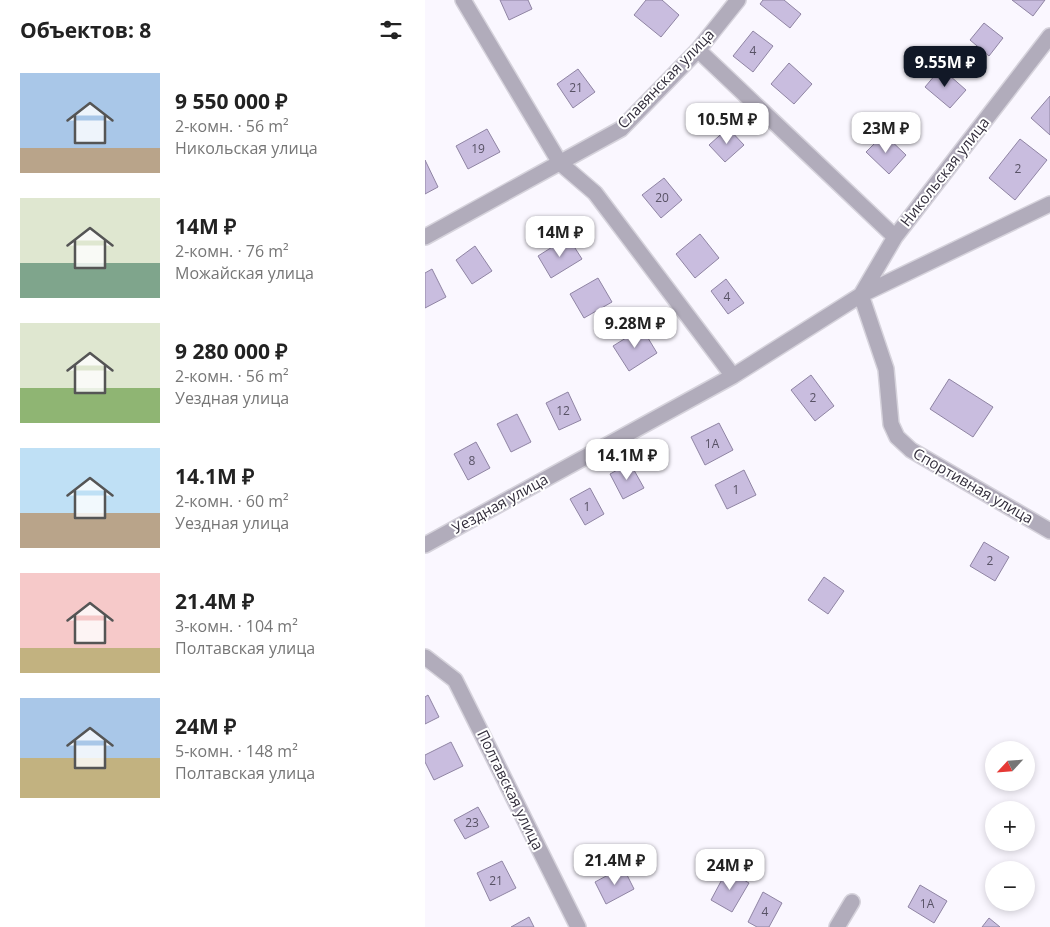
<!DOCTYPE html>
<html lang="ru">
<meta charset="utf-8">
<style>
body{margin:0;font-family:"Open Sans",sans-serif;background:#f6f6f6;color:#222;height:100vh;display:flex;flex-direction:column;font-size:19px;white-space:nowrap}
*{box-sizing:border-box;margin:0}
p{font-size:16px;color:#767676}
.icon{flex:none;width:28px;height:28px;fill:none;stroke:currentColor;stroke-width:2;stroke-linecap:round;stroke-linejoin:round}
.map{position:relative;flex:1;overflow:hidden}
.panel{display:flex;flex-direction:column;background:#fff;width:425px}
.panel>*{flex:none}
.needle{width:32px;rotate:244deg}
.fabs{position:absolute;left:560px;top:741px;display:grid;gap:10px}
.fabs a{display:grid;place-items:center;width:50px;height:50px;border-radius:50%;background:#fff;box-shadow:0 2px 8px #0003;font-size:25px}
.price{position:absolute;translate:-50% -42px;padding:0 11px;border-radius:10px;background:#fff;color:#222;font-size:16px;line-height:32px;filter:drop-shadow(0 1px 2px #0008)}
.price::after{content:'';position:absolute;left:50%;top:30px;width:15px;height:11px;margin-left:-8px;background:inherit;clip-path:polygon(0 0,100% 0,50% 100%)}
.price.active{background:#111827;color:#fff}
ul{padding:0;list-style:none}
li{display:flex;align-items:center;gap:15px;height:125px;padding:0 20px}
li span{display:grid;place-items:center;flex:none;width:140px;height:100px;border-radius:0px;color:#555}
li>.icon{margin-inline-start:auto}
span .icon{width:60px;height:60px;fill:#fffc;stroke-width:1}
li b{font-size:21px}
h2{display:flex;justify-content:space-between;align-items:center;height:60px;padding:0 20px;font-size:21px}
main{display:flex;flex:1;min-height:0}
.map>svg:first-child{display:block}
.building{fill:#c9bddf;stroke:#8f84a3}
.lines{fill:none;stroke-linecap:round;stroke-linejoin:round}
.minor-casing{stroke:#d6d3dc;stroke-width:18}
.minor{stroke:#b1acbb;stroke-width:15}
.labels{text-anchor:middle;stroke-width:4;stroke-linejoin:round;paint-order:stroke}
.number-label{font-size:12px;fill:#585265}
.street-label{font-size:15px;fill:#332e3c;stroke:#fff}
</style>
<main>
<section class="panel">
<h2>Объектов: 8<svg class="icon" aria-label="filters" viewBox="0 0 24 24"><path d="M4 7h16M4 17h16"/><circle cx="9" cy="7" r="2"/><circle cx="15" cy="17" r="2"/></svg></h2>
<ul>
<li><span style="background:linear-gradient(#a9c7e8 75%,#b9a48a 0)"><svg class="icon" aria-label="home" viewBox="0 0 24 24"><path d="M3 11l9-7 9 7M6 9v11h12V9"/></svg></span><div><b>9 550 000 ₽</b><p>2-комн. · 56 m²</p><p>Никольская улица</p></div></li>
<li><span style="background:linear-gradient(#dfe7d0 65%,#7fa58c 0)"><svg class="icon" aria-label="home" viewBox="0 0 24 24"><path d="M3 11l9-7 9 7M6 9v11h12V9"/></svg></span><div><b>14M ₽</b><p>2-комн. · 76 m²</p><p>Можайская улица</p></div></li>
<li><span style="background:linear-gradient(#dfe7d0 65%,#8fb573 0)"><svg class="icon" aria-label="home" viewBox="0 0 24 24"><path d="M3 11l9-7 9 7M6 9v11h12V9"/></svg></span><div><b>9 280 000 ₽</b><p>2-комн. · 56 m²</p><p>Уездная улица</p></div></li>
<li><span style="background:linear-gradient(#bfe0f5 65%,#b9a48a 0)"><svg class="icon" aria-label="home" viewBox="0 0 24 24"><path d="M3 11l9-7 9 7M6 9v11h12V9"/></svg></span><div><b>14.1M ₽</b><p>2-комн. · 60 m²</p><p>Уездная улица</p></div></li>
<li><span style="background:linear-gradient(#f6c9c9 75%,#c2b280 0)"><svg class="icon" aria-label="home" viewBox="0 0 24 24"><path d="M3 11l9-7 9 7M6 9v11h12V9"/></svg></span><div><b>21.4M ₽</b><p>3-комн. · 104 m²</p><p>Полтавская улица</p></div></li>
<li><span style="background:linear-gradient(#a9c7e8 60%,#c2b280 0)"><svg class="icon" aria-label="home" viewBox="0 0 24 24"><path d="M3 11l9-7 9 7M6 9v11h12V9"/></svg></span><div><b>24M ₽</b><p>5-комн. · 148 m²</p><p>Полтавская улица</p></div></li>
</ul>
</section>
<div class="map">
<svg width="625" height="927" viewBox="0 0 625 927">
<rect width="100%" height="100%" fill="#faf7ff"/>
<!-- building -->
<path class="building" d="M75,0h28l4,9 -23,11z
M221,0h16l17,15 -18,22 -27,-22z
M338,0h21l17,14 -11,14 -30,-24z
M587,0h33l-12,16z
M559,23l19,15 -14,18 -19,-16z
M328,31l20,15 -20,26 -20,-16z
M364,63l23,21 -18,20 -23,-20z
M516,68l25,22 -16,18 -25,-21z
M153,69l17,23 -22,16 -16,-24z
M625,96v39l-19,-17z
M303,128l16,17 -19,17 -16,-17z
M62,129l13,23 -32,17 -12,-23z
M459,134l22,21 -17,19 -23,-22z
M595,139l27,21 -32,40 -26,-22z
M0,160l13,27 -13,7z
M239,178l18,22 -21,18 -19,-23z
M275,234l19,24 -24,20 -19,-24z
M143,237l14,22 -31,19 -13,-22z
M50,246l17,25 -20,13 -16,-24z
M7,269l14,28 -21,11v-35z
M173,278l14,24 -28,16 -14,-24z
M301,279l18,24 -16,11 -17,-23z
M217,328l15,25 -28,18 -16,-25z
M386,375l23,31 -19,15 -24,-31z
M524,379l44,28 -20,30 -43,-28z
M143,392l13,28 -22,10 -13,-27z
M92,414l14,28 -20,10 -14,-28z
M294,423l14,27 -28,15 -14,-28z
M51,442l14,26 -22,12 -14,-26z
M205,463l14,25 -21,11 -13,-25z
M319,470l12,25 -29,14 -12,-24z
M165,488l14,26 -19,11 -15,-26z
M559,542l25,15 -14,24 -25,-15z
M399,577l20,14 -16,23 -20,-14z
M3,695l11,22 -14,7v-27z
M26,742l12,24 -29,14 -9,-18v-7z
M53,807l11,20 -24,12 -11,-19z
M77,861l14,27 -26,13 -13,-28z
M198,867l11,22 -28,15 -11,-22z
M302,870l22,13 -17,29 -21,-12z
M495,885l27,16 -13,22 -26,-16z
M338,892l19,11 -13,24h-12l-9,-5z
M104,917l5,10h-23z
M564,918l11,9h-18z"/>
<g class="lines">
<defs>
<path id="minor" d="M38,0l97,163 35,30 138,183 128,-81 189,-91
M625,36l-155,201 -34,58 25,74 5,55 6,13 14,13 139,81
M273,50l197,187
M0,237l196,-108 77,-79 40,-50
M0,545l308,-169
M0,657l30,23 123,247
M412,927l15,-25"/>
</defs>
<!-- minor casing -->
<use href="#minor" class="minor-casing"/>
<!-- minor -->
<use href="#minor" class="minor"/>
</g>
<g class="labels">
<!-- number labels -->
<g class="number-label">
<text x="328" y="55">4</text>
<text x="151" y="92">21</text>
<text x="53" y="153">19</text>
<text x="593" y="173">2</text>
<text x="237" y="202">20</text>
<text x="302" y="301">4</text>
<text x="388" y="402">2</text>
<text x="138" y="415">12</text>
<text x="287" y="448">1А</text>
<text x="47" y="465">8</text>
<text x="311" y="494">1</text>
<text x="162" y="511">1</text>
<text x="565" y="565">2</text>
<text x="47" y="827">23</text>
<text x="71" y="885">21</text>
<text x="502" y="908">1А</text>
<text x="340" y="916">4</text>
</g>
<!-- street labels -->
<g class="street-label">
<text transform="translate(241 79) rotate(-46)" y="5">Славянская улица</text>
<text transform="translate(520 172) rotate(-52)" y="5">Никольская улица</text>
<text transform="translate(548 486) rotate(30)" y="5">Спортивная улица</text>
<text transform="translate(75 504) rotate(-29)" y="5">Уездная улица</text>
<text transform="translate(85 790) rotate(64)" y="5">Полтавская улица</text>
</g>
</g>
</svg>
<div class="fabs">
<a><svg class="needle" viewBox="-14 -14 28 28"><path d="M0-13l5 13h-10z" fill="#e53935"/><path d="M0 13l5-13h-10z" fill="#767676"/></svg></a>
<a>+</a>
<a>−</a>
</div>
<b class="price active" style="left:520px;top:88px">9.55M ₽</b>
<b class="price" style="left:302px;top:145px">10.5M ₽</b>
<b class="price" style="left:461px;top:154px">23M ₽</b>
<b class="price" style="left:135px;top:258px">14M ₽</b>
<b class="price" style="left:210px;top:349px">9.28M ₽</b>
<b class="price" style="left:202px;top:481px">14.1M ₽</b>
<b class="price" style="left:190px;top:886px">21.4M ₽</b>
<b class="price" style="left:305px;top:891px">24M ₽</b>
</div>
</main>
